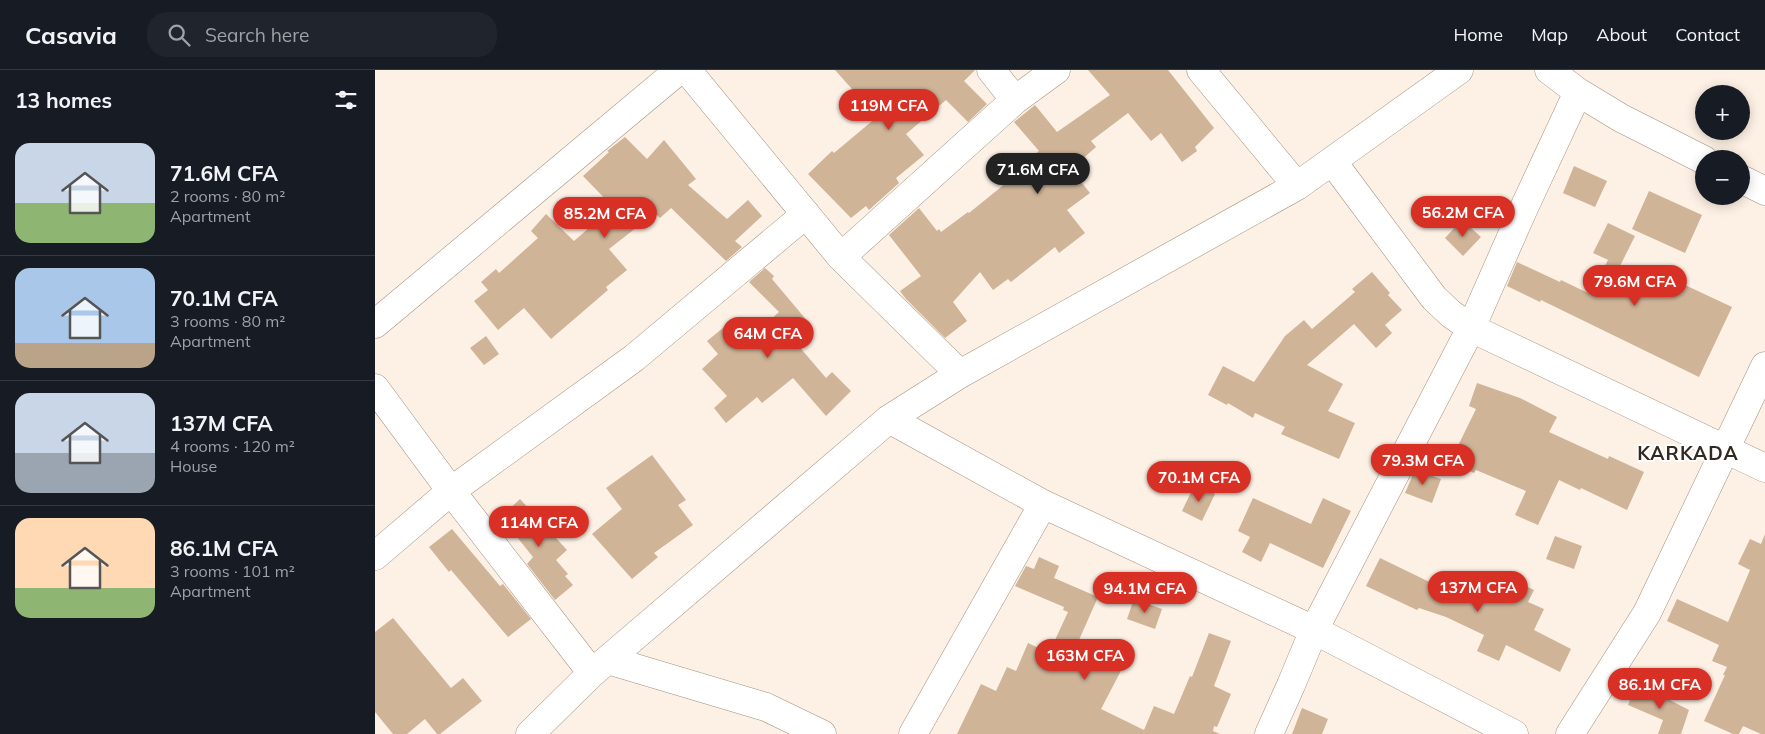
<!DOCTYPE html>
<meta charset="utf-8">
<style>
body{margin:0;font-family:Mulish,sans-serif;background:#20242c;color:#f1f3f6;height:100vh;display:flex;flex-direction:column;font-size:19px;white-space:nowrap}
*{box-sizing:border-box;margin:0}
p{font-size:16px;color:#9ea1a6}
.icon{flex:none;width:28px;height:28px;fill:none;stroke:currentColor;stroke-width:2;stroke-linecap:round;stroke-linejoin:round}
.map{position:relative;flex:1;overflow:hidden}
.drawer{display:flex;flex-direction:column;background:#171b24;width:375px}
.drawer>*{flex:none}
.buttons{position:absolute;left:1320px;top:15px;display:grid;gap:10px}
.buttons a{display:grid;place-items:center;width:55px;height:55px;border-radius:50%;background:#171b24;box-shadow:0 2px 12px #0003;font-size:25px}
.price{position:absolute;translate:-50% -42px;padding:0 11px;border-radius:18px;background:#d93025;color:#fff;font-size:16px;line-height:32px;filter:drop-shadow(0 1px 2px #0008)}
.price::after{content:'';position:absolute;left:50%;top:30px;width:15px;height:11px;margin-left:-8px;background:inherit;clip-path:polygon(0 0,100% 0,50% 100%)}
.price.current{background:#222;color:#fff}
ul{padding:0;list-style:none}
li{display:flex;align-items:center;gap:15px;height:125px;padding:0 15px}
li+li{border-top:1px solid #363941}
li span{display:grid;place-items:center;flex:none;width:140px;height:100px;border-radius:15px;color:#555}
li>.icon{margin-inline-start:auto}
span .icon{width:60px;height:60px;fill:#fffc;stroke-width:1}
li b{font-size:21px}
h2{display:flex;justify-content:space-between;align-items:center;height:60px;padding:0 15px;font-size:21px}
header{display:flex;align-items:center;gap:30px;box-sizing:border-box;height:70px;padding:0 25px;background:#171b24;border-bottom:1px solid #363941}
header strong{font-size:24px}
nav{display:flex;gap:28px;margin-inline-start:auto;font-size:18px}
.search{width:350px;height:45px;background:#20242c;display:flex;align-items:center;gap:12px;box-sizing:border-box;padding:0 18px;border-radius:20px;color:#9ea1a6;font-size:19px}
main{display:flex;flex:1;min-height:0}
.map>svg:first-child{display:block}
.building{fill:#cfb498}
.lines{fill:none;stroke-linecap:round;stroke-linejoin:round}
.minor-casing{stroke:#a4917e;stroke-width:29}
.minor{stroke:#fff;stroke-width:28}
.labels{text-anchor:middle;stroke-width:4;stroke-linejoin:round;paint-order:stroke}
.district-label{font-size:19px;font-weight:bold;letter-spacing:1px;fill:#312922;stroke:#fff}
</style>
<header>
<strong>Casavia</strong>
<div class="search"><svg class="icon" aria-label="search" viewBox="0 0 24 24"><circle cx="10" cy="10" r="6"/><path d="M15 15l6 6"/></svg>Search here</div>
<nav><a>Home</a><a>Map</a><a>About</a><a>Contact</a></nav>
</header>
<main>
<section class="drawer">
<h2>13 homes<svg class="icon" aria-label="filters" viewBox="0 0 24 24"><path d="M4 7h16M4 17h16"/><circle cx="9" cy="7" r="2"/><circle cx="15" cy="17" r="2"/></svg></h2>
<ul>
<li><span style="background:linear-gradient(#c9d6e8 60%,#8fb573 0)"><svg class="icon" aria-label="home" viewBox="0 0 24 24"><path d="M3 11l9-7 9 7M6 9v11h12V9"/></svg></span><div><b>71.6M CFA</b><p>2 rooms · 80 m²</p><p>Apartment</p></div></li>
<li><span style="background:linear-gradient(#a9c7e8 75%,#b9a48a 0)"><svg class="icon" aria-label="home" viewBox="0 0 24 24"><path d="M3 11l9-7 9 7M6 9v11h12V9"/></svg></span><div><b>70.1M CFA</b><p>3 rooms · 80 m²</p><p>Apartment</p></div></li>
<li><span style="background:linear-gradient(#c9d6e8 60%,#9aa5b1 0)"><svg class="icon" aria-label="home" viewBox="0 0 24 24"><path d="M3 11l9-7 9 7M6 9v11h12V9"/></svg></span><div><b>137M CFA</b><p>4 rooms · 120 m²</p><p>House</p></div></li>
<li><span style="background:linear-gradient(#ffd9b3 70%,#8fb573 0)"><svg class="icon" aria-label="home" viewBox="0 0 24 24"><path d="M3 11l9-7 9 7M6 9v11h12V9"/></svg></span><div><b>86.1M CFA</b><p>3 rooms · 101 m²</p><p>Apartment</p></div></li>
</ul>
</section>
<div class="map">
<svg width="1390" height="664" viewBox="0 0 1390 664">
<rect width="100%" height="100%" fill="#fdf0e4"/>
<!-- building -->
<path class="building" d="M460,0h140l-11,11 23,23 -19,18 -22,-22 -40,34 18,21 -28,23 3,5 -30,27 -3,-4 -15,12 -43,-44 24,-23 2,2 43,-36z
M713,0h80l46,58 -19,19 2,4 -15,11 -21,-29 -10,8 -23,-28 -37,28 5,6 -25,22 19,24 -23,17 18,23 -26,20 -4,-6 -44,35 -3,-3 -15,11 -13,-18 -27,30 14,19 -22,17 -39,-39 -6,-8 21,-15 -32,-41 30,-27 18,23 2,-2 2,3 27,-20 1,1 53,-43 -2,-3 19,-16 -25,-29 21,-17 22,27 53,-37z
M250,67l22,22 17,-19 32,39 -8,6 39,34 21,-19 14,16 -27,25 7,6 -16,14 -55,-53 -11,10 -5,-5 -46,36 18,21 -21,17 2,3 -57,49 -27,-31 -26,22 -24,-29 14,-11 -7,-8 15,-13 3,4 39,-35 -7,-7 15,-17 28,27 39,-34 -30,-31 26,-24 -2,-1z
M1199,96l33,15 -12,26 -32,-14z
M1274,121l53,24 -17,38 -53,-24z
M1087,150l19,17 -18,19 -18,-18z
M1233,153l27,13 -15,30 61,28 4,-9 47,22 -33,70 -158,-77 -1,2 -33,-16 10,-24 43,20 1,-2 29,14 18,-34 9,4 -24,-11z
M390,198l9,8 -2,3 37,44 -18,14 35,41 6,-6 19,19 -25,25 -33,-38 -31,25 -5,-6 -31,26 -12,-15 13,-12 -25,-27 16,-15 -11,-13 27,-22 16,19 29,-26 -30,-30z
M997,202l18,21 -2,2 14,15 -17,15 7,8 -16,15 -22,-24 -47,41 36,19 -15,27 27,12 -16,36 -58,-25 4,-7 -30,-14 -2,5 -25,-15 -1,2 -19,-10 15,-29 31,16 31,-46 19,-16 8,9 43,-37 -3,-3z
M111,266l13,18 -15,11 -14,-17z
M1102,313l43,15 37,19 -8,15 59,27 1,-3 35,16 -17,38 -46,-22 -1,2 -21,-10 -21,45 -23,-10 11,-24 -50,-21 -2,3 -24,-11 26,-53 -7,-3z
M277,385l34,45 -8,5 15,20 -39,28 4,4 -26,22 -40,-45 30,-25 -16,-21z
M1040,400l26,9 -9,24 -27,-10z
M820,414l20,10 -13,27 -20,-10z
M878,428l58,26 12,-26 28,13 -28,57 -53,-25 -9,19 -19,-10 8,-15 -12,-6z
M145,429l47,51 -11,10 12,14 -3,2 8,9 -18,15 -28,-36 6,-7 -32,-40z
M77,459l48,57 3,-2 28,35 -23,18 -57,-67 -2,2 -20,-25z
M1390,464v200h-4l-18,-8 -4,8h-6l-29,-13 21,-46h-2l4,-8 -15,-6 7,-16 -52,-24 10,-22 51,23 22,-52 -12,-6 12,-25 11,5z
M1180,466l27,10 -8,23 -28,-10z
M664,487l20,9 -5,12 44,19 -19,43 46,23 -24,46 43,21 10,-24 20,8 16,-38 2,1 17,-44 22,8 -17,45 17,8 -14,33 -3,-1 -1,5 7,3h-263l24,-50 15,7 11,-24 9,4 12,-28 21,10 19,-41 -5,-2 1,-3 -49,-21 11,-20 8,3z
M1005,488l66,32 36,14 15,-32 37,18 -6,12 16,7 -10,21 37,19 -11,23 -54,-27 -7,16 -22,-10 7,-16 -38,-18 -27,-9 -2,2 -51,-24z
M759,529l28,10 -7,20 -28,-10z
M18,548l58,70 12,-10 19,23 -42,33h-3l-12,-15 -18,15h-14l-18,-22v-80z
M1262,613l52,27 -8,24h-23l5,-14 -35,-15z
M927,638l26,11 -6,15h-30z"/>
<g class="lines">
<defs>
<path id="minor" d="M312,0l154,187 119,117
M616,0l24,30
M826,0l96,116
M1174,0l29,22 43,26 83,42
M957,91l102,137 17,16 20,14 294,140
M1366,109l24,12
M466,187l174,-157 41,-30
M0,254l304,-254
M0,318l76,103 141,182
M514,349l154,85 271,126 200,104
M0,486l76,-65 183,-133 172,-144
M233,590l158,47 56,27
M155,664l62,-61 297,-254 71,-45 337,-188 162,-116
M538,664l130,-230
M894,664l22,-49 23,-55 157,-302 52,-118 55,-118
M1195,664l77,-121 118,-247"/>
</defs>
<!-- minor casing -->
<use href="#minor" class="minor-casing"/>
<!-- minor -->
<use href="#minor" class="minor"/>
</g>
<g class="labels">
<!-- district labels -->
<g class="district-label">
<text x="1313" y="390">KARKADA</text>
</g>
</g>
</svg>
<div class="buttons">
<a>+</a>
<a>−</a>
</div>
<b class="price" style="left:514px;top:61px">119M CFA</b>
<b class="price current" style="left:663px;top:125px">71.6M CFA</b>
<b class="price" style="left:1088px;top:168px">56.2M CFA</b>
<b class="price" style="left:230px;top:169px">85.2M CFA</b>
<b class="price" style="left:1260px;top:237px">79.6M CFA</b>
<b class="price" style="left:393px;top:289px">64M CFA</b>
<b class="price" style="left:1048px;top:416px">79.3M CFA</b>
<b class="price" style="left:824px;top:433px">70.1M CFA</b>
<b class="price" style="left:164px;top:478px">114M CFA</b>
<b class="price" style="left:1103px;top:543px">137M CFA</b>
<b class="price" style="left:770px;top:544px">94.1M CFA</b>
<b class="price" style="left:710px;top:611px">163M CFA</b>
<b class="price" style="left:1285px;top:640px">86.1M CFA</b>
</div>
</main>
